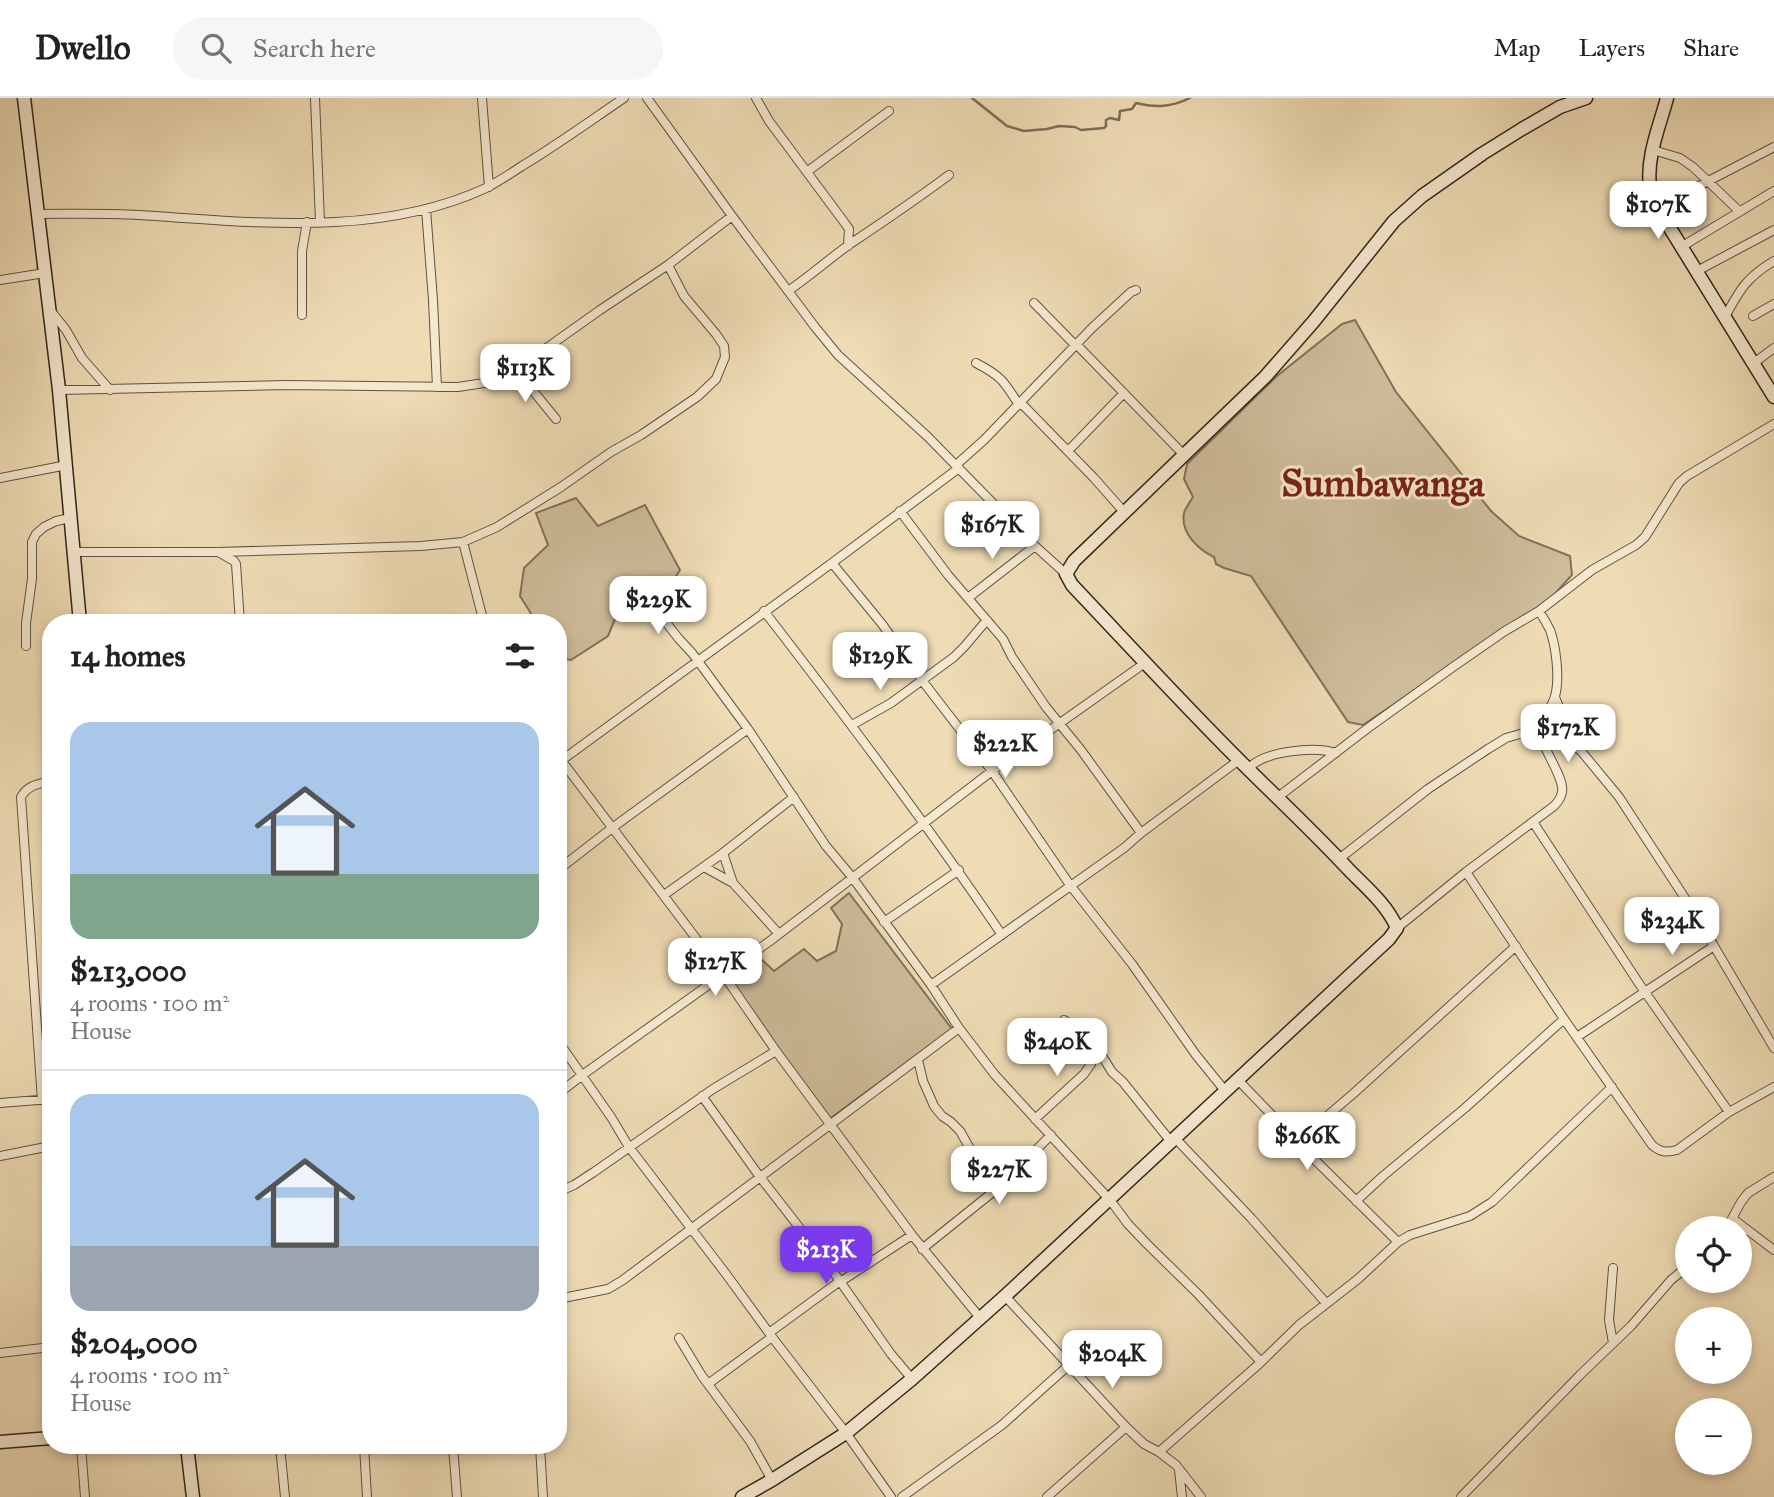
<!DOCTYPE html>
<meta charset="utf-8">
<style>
body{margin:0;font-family:"IM FELL Great Primer",serif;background:#f6f6f6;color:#222;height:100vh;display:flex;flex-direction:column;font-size:26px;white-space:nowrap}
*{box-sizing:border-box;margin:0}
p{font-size:23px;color:#767676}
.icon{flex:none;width:38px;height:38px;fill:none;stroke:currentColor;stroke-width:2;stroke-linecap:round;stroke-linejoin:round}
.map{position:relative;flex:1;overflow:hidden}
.side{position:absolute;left:42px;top:516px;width:525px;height:840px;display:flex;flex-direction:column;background:#fff;border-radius:28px;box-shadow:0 4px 10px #0003}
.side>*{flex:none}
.buttons{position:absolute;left:1675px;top:1118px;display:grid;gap:14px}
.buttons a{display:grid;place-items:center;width:77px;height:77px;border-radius:50%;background:#fff;box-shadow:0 4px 10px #0003;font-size:35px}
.price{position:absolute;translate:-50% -60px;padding:0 16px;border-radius:14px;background:#fff;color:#222;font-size:23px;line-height:46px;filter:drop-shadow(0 2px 4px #0008)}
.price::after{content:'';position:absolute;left:50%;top:42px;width:21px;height:16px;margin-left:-10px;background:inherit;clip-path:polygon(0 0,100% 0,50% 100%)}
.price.selected{background:#7c3aed;color:#fff}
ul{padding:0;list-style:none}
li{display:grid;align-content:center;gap:14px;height:371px;padding:0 28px}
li+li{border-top:2px solid #e0e0e0}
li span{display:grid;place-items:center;height:217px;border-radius:21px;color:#555}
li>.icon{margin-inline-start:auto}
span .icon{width:126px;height:126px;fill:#fffc;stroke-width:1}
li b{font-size:30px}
h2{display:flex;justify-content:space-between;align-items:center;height:84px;padding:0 28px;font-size:30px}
header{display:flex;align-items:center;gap:42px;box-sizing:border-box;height:98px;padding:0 35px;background:#fff;border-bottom:2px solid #e0e0e0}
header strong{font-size:33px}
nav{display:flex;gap:38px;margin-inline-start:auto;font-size:24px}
.search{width:490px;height:63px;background:#f6f6f6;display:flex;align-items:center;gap:18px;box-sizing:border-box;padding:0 24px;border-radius:38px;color:#767676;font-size:26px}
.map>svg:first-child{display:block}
.green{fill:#cfbd9b;stroke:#80715c;stroke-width:2}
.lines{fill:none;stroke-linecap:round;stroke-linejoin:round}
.stream{stroke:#7c6e59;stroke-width:2.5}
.street-casing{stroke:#605342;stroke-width:10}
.secondary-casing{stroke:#30251c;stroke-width:15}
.street{stroke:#f5e8cf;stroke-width:8}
.secondary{stroke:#f5e8cf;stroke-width:12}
.labels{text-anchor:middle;stroke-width:6;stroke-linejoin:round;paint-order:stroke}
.town-label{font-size:38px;font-weight:bold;fill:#7a1f14;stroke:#f5e8cf}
</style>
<header>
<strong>Dwello</strong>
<div class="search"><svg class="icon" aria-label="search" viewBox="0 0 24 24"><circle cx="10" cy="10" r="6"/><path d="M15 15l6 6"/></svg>Search here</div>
<nav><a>Map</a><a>Layers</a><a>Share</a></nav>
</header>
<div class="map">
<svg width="1774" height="1399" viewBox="0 0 1774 1399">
<rect width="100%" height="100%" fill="#efdcb5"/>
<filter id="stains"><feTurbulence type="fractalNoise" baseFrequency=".00286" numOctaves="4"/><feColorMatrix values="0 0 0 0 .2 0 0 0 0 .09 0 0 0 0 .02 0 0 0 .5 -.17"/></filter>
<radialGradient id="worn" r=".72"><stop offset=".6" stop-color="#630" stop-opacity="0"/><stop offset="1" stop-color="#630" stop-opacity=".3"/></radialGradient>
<!-- green -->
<path class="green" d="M1355,222l41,72 95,119 28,25 51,20 2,19 -21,23 -188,127 -15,-3 -97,-146 -27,-8 -8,-4 -2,-7c-15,-7 -34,-24 -30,-44 2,-6 6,-11 9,-16l-9,-18 3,-15 90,-88 65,-52z
M576,400l22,28 47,-21 35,65 -10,16 -15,-5 -19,28 -21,10 -7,17 -37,24 -13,-2v-35h-21l-17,-27 4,-28 24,-23 -12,-32z
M849,795l103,136 -124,91 -100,-136 32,-26 14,13 30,-22 13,12 19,-10 6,-27 -11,-16z"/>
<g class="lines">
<!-- stream -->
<path class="stream" d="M972,0l35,28 17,5 23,-2 12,-3 16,1 6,3 23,-2 2,-2v-6l4,-2 9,2 1,-9 12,-2 4,-6c20,5 36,4 54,-5"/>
<defs>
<path id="street" d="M315,0l5,124
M482,0l7,89
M647,0l85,118 83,111 23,28 89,81 108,110 31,28
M756,0l13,23 75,101 5,7 -1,17
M1653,52l27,8 13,9 46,44
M808,73l81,-60
M1658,109l116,-60
M426,111l7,91 4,87
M38,116c34,0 68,-1 101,1 115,7 239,23 347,-27 12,-6 24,-14 36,-22 35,-21 68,-45 102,-68
M1681,149l93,-56
M1697,173l77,-41
M0,182l45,-7
M788,193c22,-15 41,-32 62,-47 33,-22 67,-45 99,-69
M1034,205l42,43
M51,213l15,19 16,28 28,32
M302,217v-64l5,-29
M1753,218l21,-12
M1725,219c15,-28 22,-40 49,-56
M1077,247l107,110
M976,265c25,13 28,18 43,42
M1754,265l20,-15
M516,272l40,49
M59,292l227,-5 172,2 26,-4 33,-14 83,-59 68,-45 64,-49
M1021,305l73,75 30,34
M1068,353l56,-58
M956,367l28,-25 108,-112 39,-36 5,-2
M0,380l67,-13
M900,413l48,64 55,64 9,18 34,50 35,43 60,83
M463,444l21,81
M73,454h145l203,-6 42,-4 34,-15 64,-40 50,-35 30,-17 56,-38 19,-18 9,-22 -1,-11 -8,-12 -32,-38 -16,-31
M218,454l16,9 2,3 4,59
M832,465l50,61 39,55 71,92 78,114 62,79 64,91 30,37
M642,494l37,47 13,14 56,76 78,117 26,31 79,108 28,43 36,47 115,125 18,24 19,20 51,50 63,68
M968,500l67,-52
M764,513c82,106 163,213 238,324
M26,548v-23l6,-44v-37l4,-8 8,-7 12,-6 15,-3
M1555,599l19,49
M852,627l39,-22 63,-46 10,-10 23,-27
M558,658l165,218 53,77 136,184 69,84
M558,665l274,-200 127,-95
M1248,671c15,-18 66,-23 88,-16
M1278,699l90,-69 85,-61 52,-36 34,-20 53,-41 44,-25 9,-8 34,-54 8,-7 87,-52
M1533,724l107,163 89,127
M723,755l10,30 46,51
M1339,761l89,-70 60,-40 18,-11 14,-4 10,-1 35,5 16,13 38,46 75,115 80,136
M704,769l29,16
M558,772l54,-42 136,-99
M1466,774l88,-66c4,-4 7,-8 8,-14 3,-13 -18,-41 -21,-56 -3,-15 11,-27 14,-40 5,-17 1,-50 -5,-66 -3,-6 -7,-13 -11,-19
M664,797l59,-42 71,-56
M884,824l75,-52
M1397,830l69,-56 98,147 88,126c8,7 14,8 25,5l52,-38 45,-25
M931,887l193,-137 17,-15 98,-73
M1064,922l27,18 21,34 11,10 49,61
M1577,939l137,-91
M558,943l53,76 18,30 97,127 46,63 74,96 45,64
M918,962l5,21 11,25 8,10 9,6 9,9 26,46 12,11
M1238,982l78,81 82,81
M558,996l23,-18 189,-135 222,-170 153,-108
M702,998l58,81 70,90 61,87 21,25
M42,1002l-21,-303c7,-12 17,-13 30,-16
M0,1005l51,-4
M1035,1021l49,-45 7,-10 5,-18
M1176,1041l75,79 75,85
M1298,1043l56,-48 162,-147
M0,1058l51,-10
M558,1094l16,-7 20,-13 119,-83 63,-38
M1356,1103l27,-25 82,-68 99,-89
M1733,1121l41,31
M1727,1130l14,-26 7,-9 26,-16
M922,1151l76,-61 53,-53
M840,1184l72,-47
M1005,1198l121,131 18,17 15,8 17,13 25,32
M558,1201l50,-10 15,-9 336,-252
M769,1235l71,-52
M679,1240l23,38 48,65 22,39
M1613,1245l-4,-23 4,-52
M0,1255l51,-6
M708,1286l64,-47
M81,1348l4,51
M280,1348l5,51
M364,1348l3,51
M453,1348l4,51
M540,1348l3,51
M1159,1354l100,-88 40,-39 59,-46 40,-37 12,-7 60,-19 22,-14 120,-115
M1179,1372l3,27
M902,1399l100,-72 67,-60
M1047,1399l79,-70
M1461,1399l119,-122 51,-49 40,-46 16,-13"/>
<path id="secondary" d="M24,0l35,292 21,233
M1667,0c-7,27 -21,59 -17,88 2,9 6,17 10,26l114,185
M0,1344l51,-4
M187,1348l6,51
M742,1399l30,-17 74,-47 66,-54 93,-83 384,-357 8,-11c-10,-23 -30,-40 -47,-57 -36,-39 -75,-75 -113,-113 -56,-56 -110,-115 -165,-173l-6,-11 8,-13 191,-184 49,-56 80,-100 28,-25 60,-42 40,-25 38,-22 26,-9"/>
</defs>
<!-- street casing -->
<use href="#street" class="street-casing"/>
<!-- secondary casing -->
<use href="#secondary" class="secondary-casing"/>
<!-- street -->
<use href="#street" class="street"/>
<!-- secondary -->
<use href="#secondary" class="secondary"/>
</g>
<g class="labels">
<!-- town labels -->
<g class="town-label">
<text x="1383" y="398">Sumbawanga</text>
</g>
</g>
<rect width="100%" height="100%" filter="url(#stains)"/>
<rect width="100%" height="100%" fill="url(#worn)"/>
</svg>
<div class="buttons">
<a><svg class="icon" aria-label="locate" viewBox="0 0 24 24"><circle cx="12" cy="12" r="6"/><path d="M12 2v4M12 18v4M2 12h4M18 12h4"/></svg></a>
<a>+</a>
<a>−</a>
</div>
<b class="price" style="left:1658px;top:143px">$107K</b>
<b class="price" style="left:525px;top:306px">$113K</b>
<b class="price" style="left:992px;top:463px">$167K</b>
<b class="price" style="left:658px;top:538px">$229K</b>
<b class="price" style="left:880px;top:594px">$129K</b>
<b class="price" style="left:1568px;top:666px">$172K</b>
<b class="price" style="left:1005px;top:682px">$222K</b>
<b class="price" style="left:1672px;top:859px">$234K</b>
<b class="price" style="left:715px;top:900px">$127K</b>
<b class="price" style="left:1057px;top:980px">$240K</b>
<b class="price" style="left:1307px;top:1074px">$266K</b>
<b class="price" style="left:999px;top:1108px">$227K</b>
<b class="price selected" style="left:826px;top:1188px">$213K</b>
<b class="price" style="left:1112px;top:1292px">$204K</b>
<section class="side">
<h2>14 homes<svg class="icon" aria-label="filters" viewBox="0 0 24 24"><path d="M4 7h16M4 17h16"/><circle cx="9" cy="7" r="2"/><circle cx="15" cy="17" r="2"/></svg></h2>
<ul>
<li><span style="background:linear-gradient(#a9c7e8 70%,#7fa58c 0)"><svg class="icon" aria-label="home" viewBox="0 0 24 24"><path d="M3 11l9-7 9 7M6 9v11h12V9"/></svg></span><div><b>$213,000</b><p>4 rooms · 100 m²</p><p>House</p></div></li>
<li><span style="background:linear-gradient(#a9c7e8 70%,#9aa5b1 0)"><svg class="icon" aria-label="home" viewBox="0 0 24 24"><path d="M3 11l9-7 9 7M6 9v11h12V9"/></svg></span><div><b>$204,000</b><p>4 rooms · 100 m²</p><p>House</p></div></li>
</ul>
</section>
</div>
